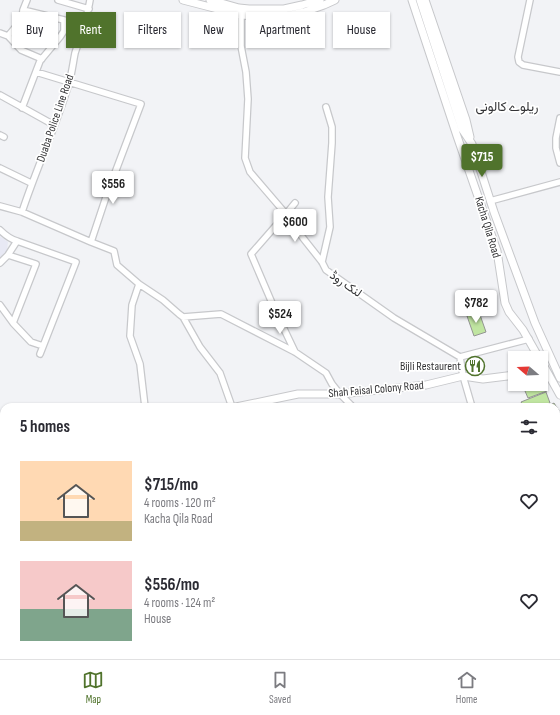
<!DOCTYPE html>
<meta charset="utf-8">
<style>
body{margin:0;font-family:"Sofia Sans Condensed",Vazirmatn,sans-serif;background:#f7f7f7;color:#2b2b33;height:100vh;display:flex;flex-direction:column;font-size:15px;white-space:nowrap}
*{box-sizing:border-box;margin:0}
p{font-size:13px;color:#7c7c81}
.icon{flex:none;width:22px;height:22px;fill:none;stroke:currentColor;stroke-width:2;stroke-linecap:round;stroke-linejoin:round}
.map{position:relative;flex:1;overflow:hidden}
.drawer{position:absolute;left:0px;top:403px;width:560px;height:256px;display:flex;flex-direction:column;background:#fff;border-radius:12px 12px 0 0;box-shadow:0 1px 3px #0004}
.drawer>*{flex:none}
.guide{position:absolute;left:12px;top:12px;width:536px;height:36px;display:flex;gap:8px}
.needle{width:26px;rotate:289deg}
.buttons{position:absolute;left:508px;top:351px;display:grid;gap:8px}
.buttons a{display:grid;place-items:center;width:40px;height:40px;border-radius:0px;background:#fff;box-shadow:0 1px 3px #0004;font-size:20px}
.price{position:absolute;translate:-50% -34px;padding:0 9px;border-radius:4px;background:#fff;color:#222;font-size:13px;line-height:26px;filter:drop-shadow(0 1px 2px #0008)}
.price::after{content:'';position:absolute;left:50%;top:24px;width:12px;height:9px;margin-left:-6px;background:inherit;clip-path:polygon(0 0,100% 0,50% 100%)}
.price.selected{background:#50732c;color:#fff}
ul{padding:0;list-style:none}
li{display:flex;align-items:center;gap:12px;height:100px;padding:0 20px}
li span{display:grid;place-items:center;flex:none;width:112px;height:80px;border-radius:0px;color:#555}
li>.icon{margin-inline-start:auto}
span .icon{width:48px;height:48px;fill:#fffc;stroke-width:1}
li b{font-size:17px}
h2{display:flex;justify-content:space-between;align-items:center;height:48px;padding:0 20px;font-size:17px}
.chip{padding:0 14px;border-radius:0px;background:#fff;box-shadow:0 1px 3px #0004;font-size:14px;line-height:36px}
.chip.selected{background:#50732c;color:#fff}
.menu{display:flex;justify-content:space-around;align-items:center;height:56px;border-top:1px solid #e1e1e2;background:#fff;font-size:11px;color:#7c7c81}
.menu a{display:grid;justify-items:center;gap:2px}
.menu .selected{color:#50732c}
.map>svg:first-child{display:block}
.built{fill:#e8e9f4}
.green{fill:#ced2f7}
.building{fill:#c0e5a1;stroke:#939592}
.lines{fill:none;stroke-linecap:round;stroke-linejoin:round}
.minor-casing{stroke:#c7c8cb;stroke-width:8}
.tertiary-casing{stroke:#c7c8cb;stroke-width:9}
.secondary-casing{stroke:#c7c8cb;stroke-width:9}
.minor{stroke:#fff;stroke-width:5.5}
.tertiary{stroke:#fff;stroke-width:7}
.secondary{stroke:#fff;stroke-width:7}
.labels{text-anchor:middle;stroke-width:3.5;stroke-linejoin:round;paint-order:stroke}
.street-label{font-size:12px;fill:#333335;stroke:#fff}
.poi-label{font-size:12px;fill:#333335;stroke:#fff;text-anchor:end}
.neighbourhood-label{font-size:13px;fill:#333336;stroke:#fff}
</style>
<div class="map">
<svg width="560" height="659" viewBox="0 0 560 659">
<rect width="100%" height="100%" fill="#f2f3f6"/>
<!-- built -->
<path class="built" d="M0,236l8,6 -1,9 -7,7z"/>
<!-- green -->
<path class="green" d="M231,655h122v4h-129z"/>
<!-- building -->
<path class="building" d="M479,312l7,20 -12,4 -7,-20z
M544,384l3,7 -19,7 -3,-7z
M546,392l4,11 -10,4h-16l-3,-5z
M554,403l5,8 -3,2v-6h-9z
M560,415v20l-4,2v-21z"/>
<g class="lines">
<defs>
<path id="minor" d="M58,0l31,9
M530,0l-12,57 1,5 4,3 37,7
M23,10l41,10 20,6
M241,15v31l5,26 2,27 -3,59 5,14 36,42 17,24 19,24 4,8 68,48 66,39 3,19 9,31
M0,33l8,3 14,-17 1,-9 4,-10
M8,36l13,14 21,9
M36,72l105,32 -34,90 -16,48 23,9 3,14 22,19 -7,21 -2,31 10,28 5,43
M0,95l54,30
M22,108l18,-47 20,-24 4,-6v-11
M560,118l-4,20v10l4,15
M0,135l4,2
M0,168l31,15
M490,201l70,-19
M295,203l-9,11 -35,40 24,56 20,42
M0,206l22,6 69,30
M22,212c14,-43 34,-85 47,-129 3,-10 4,-20 6,-30 6,-18 12,-35 15,-53
M0,230c5,5 10,9 17,11l-9,14 -8,8
M17,241l59,21 -36,92
M8,255l28,9 -23,59 18,19 12,4
M322,262l8,-35 -2,-30 4,-54v-16l-6,-20
M139,284l24,16 16,14 4,3 17,30 20,26 12,34
M0,305l13,18
M183,317l38,-3 74,38 31,21 6,11 8,10 13,13
M460,357l69,-18
M556,533l4,1
M556,640l4,1
M209,659l7,-4"/>
<path id="tertiary" d="M183,0l58,15 31,2 14,-1 18,-4 20,-7 11,-5
M210,0l29,8 10,1h35l18,-4 18,-5
M412,0l45,136 40,115 8,52 4,9 14,18 16,28
M420,0l42,129 10,15 22,68 41,111 25,55
M425,0l41,120 4,17
M541,361l19,34
M236,407l62,-13h42l86,-9 37,-9 20,3 32,-4
M0,446h4"/>
<path id="secondary" d="M0,556l4,-2
M166,655l2,4
M46,659l11,-4
M195,659v-4"/>
</defs>
<!-- minor casing -->
<use href="#minor" class="minor-casing"/>
<!-- tertiary casing -->
<use href="#tertiary" class="tertiary-casing"/>
<!-- secondary casing -->
<use href="#secondary" class="secondary-casing"/>
<!-- minor -->
<use href="#minor" class="minor"/>
<!-- tertiary -->
<use href="#tertiary" class="tertiary"/>
<!-- secondary -->
<use href="#secondary" class="secondary"/>
</g>
<!-- icons -->
<defs>
<symbol id="restaurant-ring" viewBox="-11 -11 22 22"><circle r="9.5" fill="#fff" stroke="#50732c" stroke-width="1.5"/><path d="M-5-6h1v4h1v-4h1v4h1v-4h1v5L-1.5 .5V6h-2V.5L-5-1ZM5-6V6H3V1.5H1.5Q1.5-4 5-6Z" fill="#50732c"/></symbol>
</defs>
<g fill-rule="evenodd">
<use href="#restaurant-ring" x="464" y="355" width="22" height="22"/>
</g>
<g class="labels">
<!-- street labels -->
<g class="street-label">
<text transform="translate(55 118) rotate(-71)" y="4">Duaba Police Line Road</text>
<text transform="translate(488 227) rotate(73)" y="4">Kacha Qila Road</text>
<text transform="translate(346 284) rotate(35)" y="4">لنک روڈ</text>
<text transform="translate(376 389) rotate(-5)" y="4">Shah Faisal Colony Road</text>
</g>
<!-- poi labels -->
<g class="poi-label">
<text x="461" y="370">Bijli Restaurent</text>
</g>
<!-- neighbourhood labels -->
<g class="neighbourhood-label">
<text x="507" y="111">ریلوے کالونی</text>
</g>
</g>
</svg>
<div class="buttons">
<a><svg class="needle" viewBox="-14 -14 28 28"><path d="M0-13l5 13h-10z" fill="#e53935"/><path d="M0 13l5-13h-10z" fill="#7c7c81"/></svg></a>
</div>
<b class="price selected" style="left:482px;top:178px">$715</b>
<b class="price" style="left:113px;top:205px">$556</b>
<b class="price" style="left:295px;top:243px">$600</b>
<b class="price" style="left:476px;top:324px">$782</b>
<b class="price" style="left:280px;top:335px">$524</b>
<div class="guide">
<a class="chip">Buy</a>
<a class="chip selected">Rent</a>
<a class="chip">Filters</a>
<a class="chip">New</a>
<a class="chip">Apartment</a>
<a class="chip">House</a>
</div>
<section class="drawer">
<h2>5 homes<svg class="icon" aria-label="filters" viewBox="0 0 24 24"><path d="M4 7h16M4 17h16"/><circle cx="9" cy="7" r="2"/><circle cx="15" cy="17" r="2"/></svg></h2>
<ul>
<li><span style="background:linear-gradient(#ffd9b3 75%,#c2b280 0)"><svg class="icon" aria-label="home" viewBox="0 0 24 24"><path d="M3 11l9-7 9 7M6 9v11h12V9"/></svg></span><div><b>$715/mo</b><p>4 rooms · 120 m²</p><p>Kacha Qila Road</p></div><svg class="icon" aria-label="heart" viewBox="0 0 24 24"><path d="M12 20l-8-8c-3-5 5-10 8-4 3-6 11-1 8 4z"/></svg></li>
<li><span style="background:linear-gradient(#f6c9c9 60%,#7fa58c 0)"><svg class="icon" aria-label="home" viewBox="0 0 24 24"><path d="M3 11l9-7 9 7M6 9v11h12V9"/></svg></span><div><b>$556/mo</b><p>4 rooms · 124 m²</p><p>House</p></div><svg class="icon" aria-label="heart" viewBox="0 0 24 24"><path d="M12 20l-8-8c-3-5 5-10 8-4 3-6 11-1 8 4z"/></svg></li>
</ul>
</section>
</div>
<nav class="menu">
<a class="selected"><svg class="icon" aria-label="map" viewBox="0 0 24 24"><path d="M3 6l6-2 6 2 6-2v14l-6 2-6-2-6 2zM9 4v14M15 6v14"/></svg>Map</a>
<a><svg class="icon" aria-label="saved" viewBox="0 0 24 24"><path d="M7 4h10v16l-5-4-5 4z"/></svg>Saved</a>
<a><svg class="icon" aria-label="home" viewBox="0 0 24 24"><path d="M3 11l9-7 9 7M6 9v11h12V9"/></svg>Home</a>
</nav>
